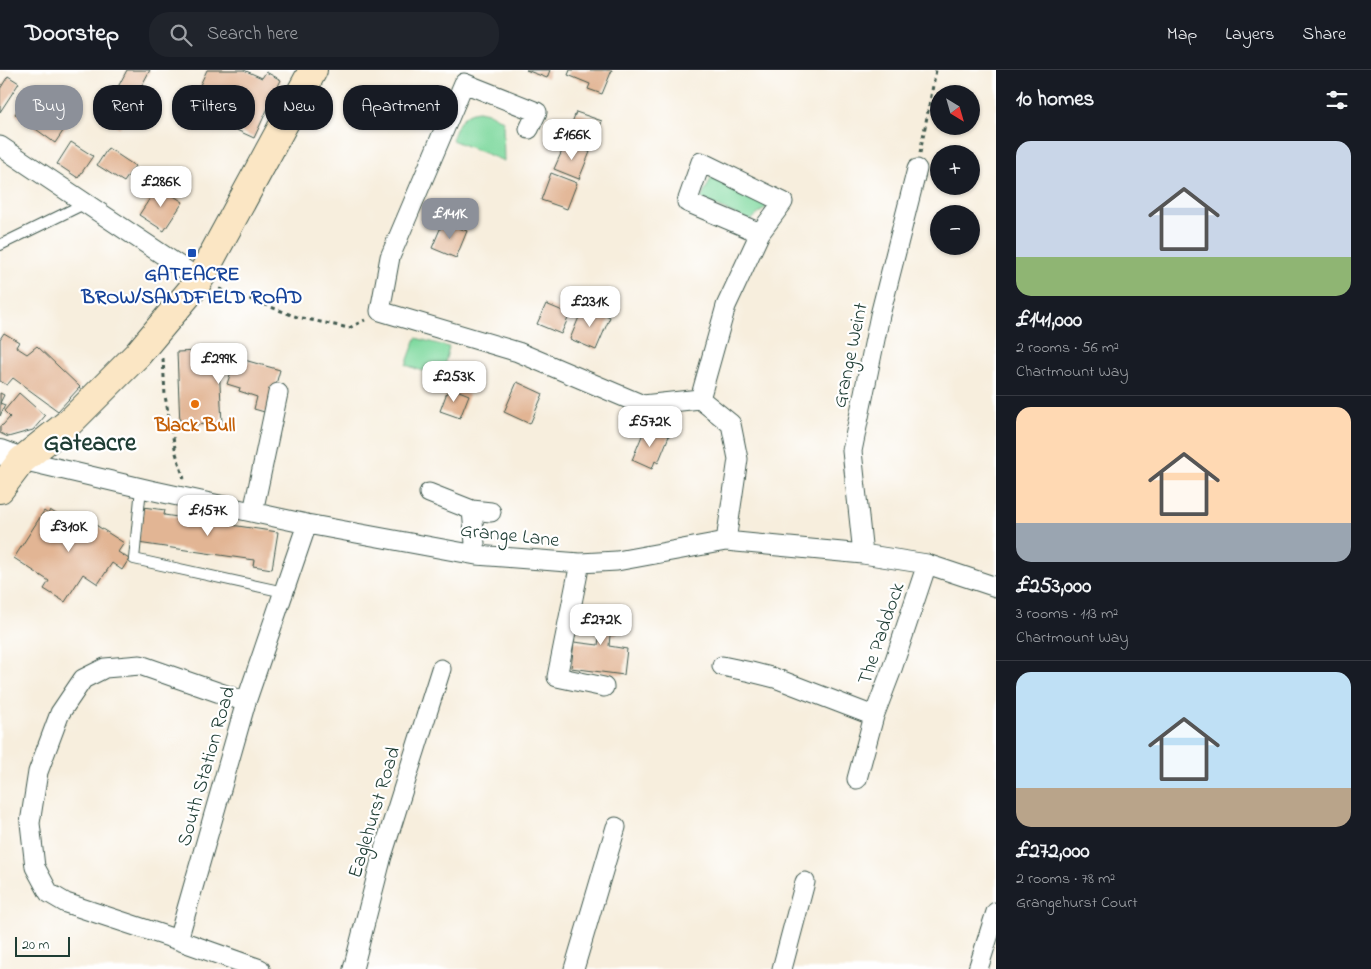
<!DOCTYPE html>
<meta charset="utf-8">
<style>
body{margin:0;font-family:"Indie Flower",sans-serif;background:#20242c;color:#f1f3f6;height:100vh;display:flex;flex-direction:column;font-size:19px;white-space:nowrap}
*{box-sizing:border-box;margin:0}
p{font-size:16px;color:#9ea1a6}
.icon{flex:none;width:28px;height:28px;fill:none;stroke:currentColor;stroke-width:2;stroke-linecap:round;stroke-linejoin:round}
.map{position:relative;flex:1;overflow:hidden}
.details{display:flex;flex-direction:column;background:#171b24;width:375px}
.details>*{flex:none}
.guide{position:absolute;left:15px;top:15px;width:475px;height:45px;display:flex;gap:10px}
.needle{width:32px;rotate:143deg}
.controls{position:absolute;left:930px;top:15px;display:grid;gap:10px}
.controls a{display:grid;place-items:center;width:50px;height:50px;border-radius:50%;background:#171b24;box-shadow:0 1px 4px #0004;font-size:25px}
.scale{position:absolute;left:15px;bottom:12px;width:55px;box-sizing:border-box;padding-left:5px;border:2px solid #1f3d34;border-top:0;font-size:14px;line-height:18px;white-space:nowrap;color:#1f3d34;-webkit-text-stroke:4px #fff;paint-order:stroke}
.price{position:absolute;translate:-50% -42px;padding:0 11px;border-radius:10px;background:#fff;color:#222;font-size:16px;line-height:32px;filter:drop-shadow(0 1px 2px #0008)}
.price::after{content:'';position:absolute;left:50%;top:30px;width:15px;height:11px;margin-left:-8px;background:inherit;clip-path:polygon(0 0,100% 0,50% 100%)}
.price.on{background:#8c9099;color:#fff}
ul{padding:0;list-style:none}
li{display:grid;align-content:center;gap:10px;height:265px;padding:0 20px}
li+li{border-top:1px solid #363941}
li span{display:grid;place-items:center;height:155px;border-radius:15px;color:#555}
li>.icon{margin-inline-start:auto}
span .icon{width:90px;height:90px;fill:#fffc;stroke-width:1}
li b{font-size:21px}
h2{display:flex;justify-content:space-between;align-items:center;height:60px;padding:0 20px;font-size:21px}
.chip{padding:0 18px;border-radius:20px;background:#171b24;box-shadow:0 1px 4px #0004;font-size:18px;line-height:45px}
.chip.on{background:#8c9099;color:#fff}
header{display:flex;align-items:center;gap:30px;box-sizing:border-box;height:70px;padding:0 25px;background:#171b24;border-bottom:1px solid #363941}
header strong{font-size:24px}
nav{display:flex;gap:28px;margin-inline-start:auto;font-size:18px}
.search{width:350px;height:45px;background:#20242c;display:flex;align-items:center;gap:12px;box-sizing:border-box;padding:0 18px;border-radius:20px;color:#9ea1a6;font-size:19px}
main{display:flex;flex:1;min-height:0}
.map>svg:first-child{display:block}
.green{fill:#7fd99f;stroke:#4f8b6a}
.building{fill:#e2b594}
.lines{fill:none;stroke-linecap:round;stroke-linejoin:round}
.service-casing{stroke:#3f584d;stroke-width:12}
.minor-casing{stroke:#3f584d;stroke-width:21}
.tertiary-casing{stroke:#3f584d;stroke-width:26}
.secondary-casing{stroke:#3f584d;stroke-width:30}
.path{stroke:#3f584d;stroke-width:3;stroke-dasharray:4 4;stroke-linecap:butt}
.service{stroke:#fff;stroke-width:10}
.minor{stroke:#fff;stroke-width:19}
.tertiary{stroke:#fff;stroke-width:24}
.secondary{stroke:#fbe6c4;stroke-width:28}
.transit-dot{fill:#1a4fb4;stroke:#fff;stroke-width:2}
.food-dot{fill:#e8710a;stroke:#fff;stroke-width:2}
.labels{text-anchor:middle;stroke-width:4.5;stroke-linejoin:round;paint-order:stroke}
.transit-label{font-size:20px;font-weight:bold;fill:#164399;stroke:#fff}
.street-label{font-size:20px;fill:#1f3d34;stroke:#fff}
.food-label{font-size:20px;font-weight:bold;fill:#c56008;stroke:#fff}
.district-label{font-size:25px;font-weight:bold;fill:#1f3d34;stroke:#fff}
</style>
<header>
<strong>Doorstep</strong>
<div class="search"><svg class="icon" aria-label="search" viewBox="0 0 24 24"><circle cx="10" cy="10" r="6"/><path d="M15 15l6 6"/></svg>Search here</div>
<nav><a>Map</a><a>Layers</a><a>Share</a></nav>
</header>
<main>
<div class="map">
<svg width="996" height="899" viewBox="0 0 996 899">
<rect width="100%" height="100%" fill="#fff"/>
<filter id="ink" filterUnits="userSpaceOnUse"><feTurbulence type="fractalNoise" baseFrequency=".02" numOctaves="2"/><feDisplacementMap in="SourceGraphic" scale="10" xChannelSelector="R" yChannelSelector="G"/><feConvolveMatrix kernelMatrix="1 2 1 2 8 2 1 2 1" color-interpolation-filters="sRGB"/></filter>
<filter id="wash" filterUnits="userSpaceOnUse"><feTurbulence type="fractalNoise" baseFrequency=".0096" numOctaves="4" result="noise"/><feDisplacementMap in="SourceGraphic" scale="20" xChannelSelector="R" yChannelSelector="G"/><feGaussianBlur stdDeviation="1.12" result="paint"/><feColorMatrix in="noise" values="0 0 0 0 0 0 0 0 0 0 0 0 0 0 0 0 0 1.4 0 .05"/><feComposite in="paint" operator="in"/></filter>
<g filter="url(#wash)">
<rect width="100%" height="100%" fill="#f7eedd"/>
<!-- green -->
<path class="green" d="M478,41l11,2 14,8 1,40 -52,-21c5,-14 9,-27 26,-29z
M712,106l58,28 -20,17 -49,-22z
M416,268l33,9 -8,31 -35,-13z"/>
<g id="blocks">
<!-- building -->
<path class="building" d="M127,0h23l-31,58 -18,-9z
M207,0h37l18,8 4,-6 15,8 -27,58 -59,-27 9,-20 -4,-6z
M526,0h24l-3,8z
M570,0h42l-10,24 -14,-5 2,-5 -22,-9z
M8,6l11,7 -19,29v-23z
M32,20l40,28 -17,25 -40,-29z
M576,42l26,9 -10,27 -26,-9z
M71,72l22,14 -15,22 -21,-14z
M566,72l24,10 -11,27 -25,-10z
M108,78l27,18 -11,16 -27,-17z
M551,103l26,10 -10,26 -26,-9z
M158,116l25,16 -19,29 -25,-16z
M443,152l24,9 -11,27 -24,-10z
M546,234l24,10 -9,20 -24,-10z
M584,235l26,12 -14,33 -26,-11z
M4,263l15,9 -3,5 11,7 10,-8 43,41 -22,24 -45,-33 -6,7 -7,-4v-42z
M220,280l-1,15 4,-11 57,16 -12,43 -14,-4 3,-12 -18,-6 1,-3 -13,-4 5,-15 -13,-4 3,59 -42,1 -3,-73z
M517,312l26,12 -13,30 -26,-12z
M449,317l20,8 -9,23 -20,-7z
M0,323l4,2 -4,8 5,2 -5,11z
M19,323l26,23 -12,14 -25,7 -8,-4v-7l3,-1 7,-8 -6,-6z
M646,356l23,10 -11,27 -3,-2 -3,8 -20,-9z
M143,437l22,3 -1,5 114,17 -6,37 -19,-3 1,-6 -116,-17z
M50,440l32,21 6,-11 36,23 -6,9 11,7 -7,11 -10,-7 -14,21 -15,-10 -18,28 -21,-13 5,-8 -35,-23 30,-47 4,3z
M594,536l26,3 -4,26h-6l-1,11 18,3 -3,26 -53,-7 3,-26 24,3 2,-13 -9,-1z"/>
</g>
</g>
<g filter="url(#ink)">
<use href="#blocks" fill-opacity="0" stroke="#3f584d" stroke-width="1"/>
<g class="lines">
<defs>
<path id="service" d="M0,175l86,-42
M141,418l-7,71 150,33"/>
<path id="minor" d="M529,59l8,-17 -73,-29 -74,174 -10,54 138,41 125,53 57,-6
M0,76l199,133
M22,390l128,30 157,34 169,31 104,8 37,-2 109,-20 137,13 64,10 69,23
M429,423l43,17 19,2
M472,440l4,45
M253,442l25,-119
M726,471l12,-82 -7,-35 -31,-25 26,-93 34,-73 23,-31 -82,-40 -14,40 73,31
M863,484l-11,-103 28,-136 37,-146
M580,493l-23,114 47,10
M722,596l29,6 24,6 99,38
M857,709l17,-63 18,-47 35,-105
M178,870l-112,-37 -17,-10 -14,-26 -5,-44 8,-51 22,-59 23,-34 22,-11 35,-3 106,37
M260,899l-82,-29 68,-238 61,-178
M353,899l29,-113 59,-187
M574,899l42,-142
M782,899l23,-87
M978,899l18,-57"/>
<path id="tertiary" d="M0,382l22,8"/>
<path id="secondary" d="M0,419l22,-29 49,-39 66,-66 58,-69 8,-13 110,-203"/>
</defs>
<!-- service casing -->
<use href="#service" class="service-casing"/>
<!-- minor casing -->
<use href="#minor" class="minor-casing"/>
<!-- tertiary casing -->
<use href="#tertiary" class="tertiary-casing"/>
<!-- secondary casing -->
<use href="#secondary" class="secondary-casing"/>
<!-- path -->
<path class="path" d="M920,83l16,-83
M219,219l31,10 47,18 52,11 16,-8
M163,288l2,38 11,57 8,26"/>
<!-- service -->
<use href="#service" class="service"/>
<!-- minor -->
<use href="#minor" class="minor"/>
<!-- tertiary -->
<use href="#tertiary" class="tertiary"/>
<!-- secondary -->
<use href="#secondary" class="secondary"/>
</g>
</g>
<!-- markers -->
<rect class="transit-dot" x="187" y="178" width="10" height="10" rx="2.5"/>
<circle class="food-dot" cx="195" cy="334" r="5"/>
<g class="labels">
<!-- transit labels -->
<g class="transit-label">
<text x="192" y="210">GATEACRE<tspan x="192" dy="23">BROW/SANDFIELD ROAD</tspan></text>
</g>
<!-- street labels -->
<g class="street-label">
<text transform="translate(849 285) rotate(-78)" y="7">Grange Weint</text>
<text transform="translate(510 464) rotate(6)" y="7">Grange Lane</text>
<text transform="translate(880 563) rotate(-71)" y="7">The Paddock</text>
<text transform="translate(205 696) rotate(-74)" y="7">South Station Road</text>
<text transform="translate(373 742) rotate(-73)" y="7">Eaglehurst Road</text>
</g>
<!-- food labels -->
<g class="food-label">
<text x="195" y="361">Black Bull</text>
</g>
<!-- district labels -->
<g class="district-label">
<text x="90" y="380">Gateacre</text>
</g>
</g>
</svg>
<div class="controls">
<a><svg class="needle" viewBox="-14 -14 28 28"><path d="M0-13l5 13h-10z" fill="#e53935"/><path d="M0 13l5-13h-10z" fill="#9ea1a6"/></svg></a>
<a>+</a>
<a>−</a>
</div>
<div class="scale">20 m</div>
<b class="price" style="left:572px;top:91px">£166K</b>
<b class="price" style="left:161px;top:138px">£286K</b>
<b class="price on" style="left:450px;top:170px">£141K</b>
<b class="price" style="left:590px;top:258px">£231K</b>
<b class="price" style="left:219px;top:315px">£299K</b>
<b class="price" style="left:454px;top:333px">£253K</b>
<b class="price" style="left:650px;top:378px">£572K</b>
<b class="price" style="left:208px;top:467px">£157K</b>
<b class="price" style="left:69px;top:483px">£310K</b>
<b class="price" style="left:601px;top:576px">£272K</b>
<div class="guide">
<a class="chip on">Buy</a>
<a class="chip">Rent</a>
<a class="chip">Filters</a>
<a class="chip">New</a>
<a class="chip">Apartment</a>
</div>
</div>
<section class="details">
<h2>10 homes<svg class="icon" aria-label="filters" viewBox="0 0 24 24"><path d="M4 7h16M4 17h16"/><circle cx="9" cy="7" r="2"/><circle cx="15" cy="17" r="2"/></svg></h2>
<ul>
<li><span style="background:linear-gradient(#c9d6e8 75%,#8fb573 0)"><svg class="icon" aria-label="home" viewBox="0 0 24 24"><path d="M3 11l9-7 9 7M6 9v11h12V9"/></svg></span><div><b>£141,000</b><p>2 rooms · 56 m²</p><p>Chartmount Way</p></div></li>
<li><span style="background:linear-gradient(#ffd9b3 75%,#9aa5b1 0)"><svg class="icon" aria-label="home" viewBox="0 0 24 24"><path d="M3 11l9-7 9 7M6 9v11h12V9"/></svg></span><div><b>£253,000</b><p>3 rooms · 113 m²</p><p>Chartmount Way</p></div></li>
<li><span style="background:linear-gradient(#bfe0f5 75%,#b9a48a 0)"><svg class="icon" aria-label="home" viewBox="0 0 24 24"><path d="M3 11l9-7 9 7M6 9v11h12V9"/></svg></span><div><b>£272,000</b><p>2 rooms · 78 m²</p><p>Grangehurst Court</p></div></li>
</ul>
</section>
</main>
